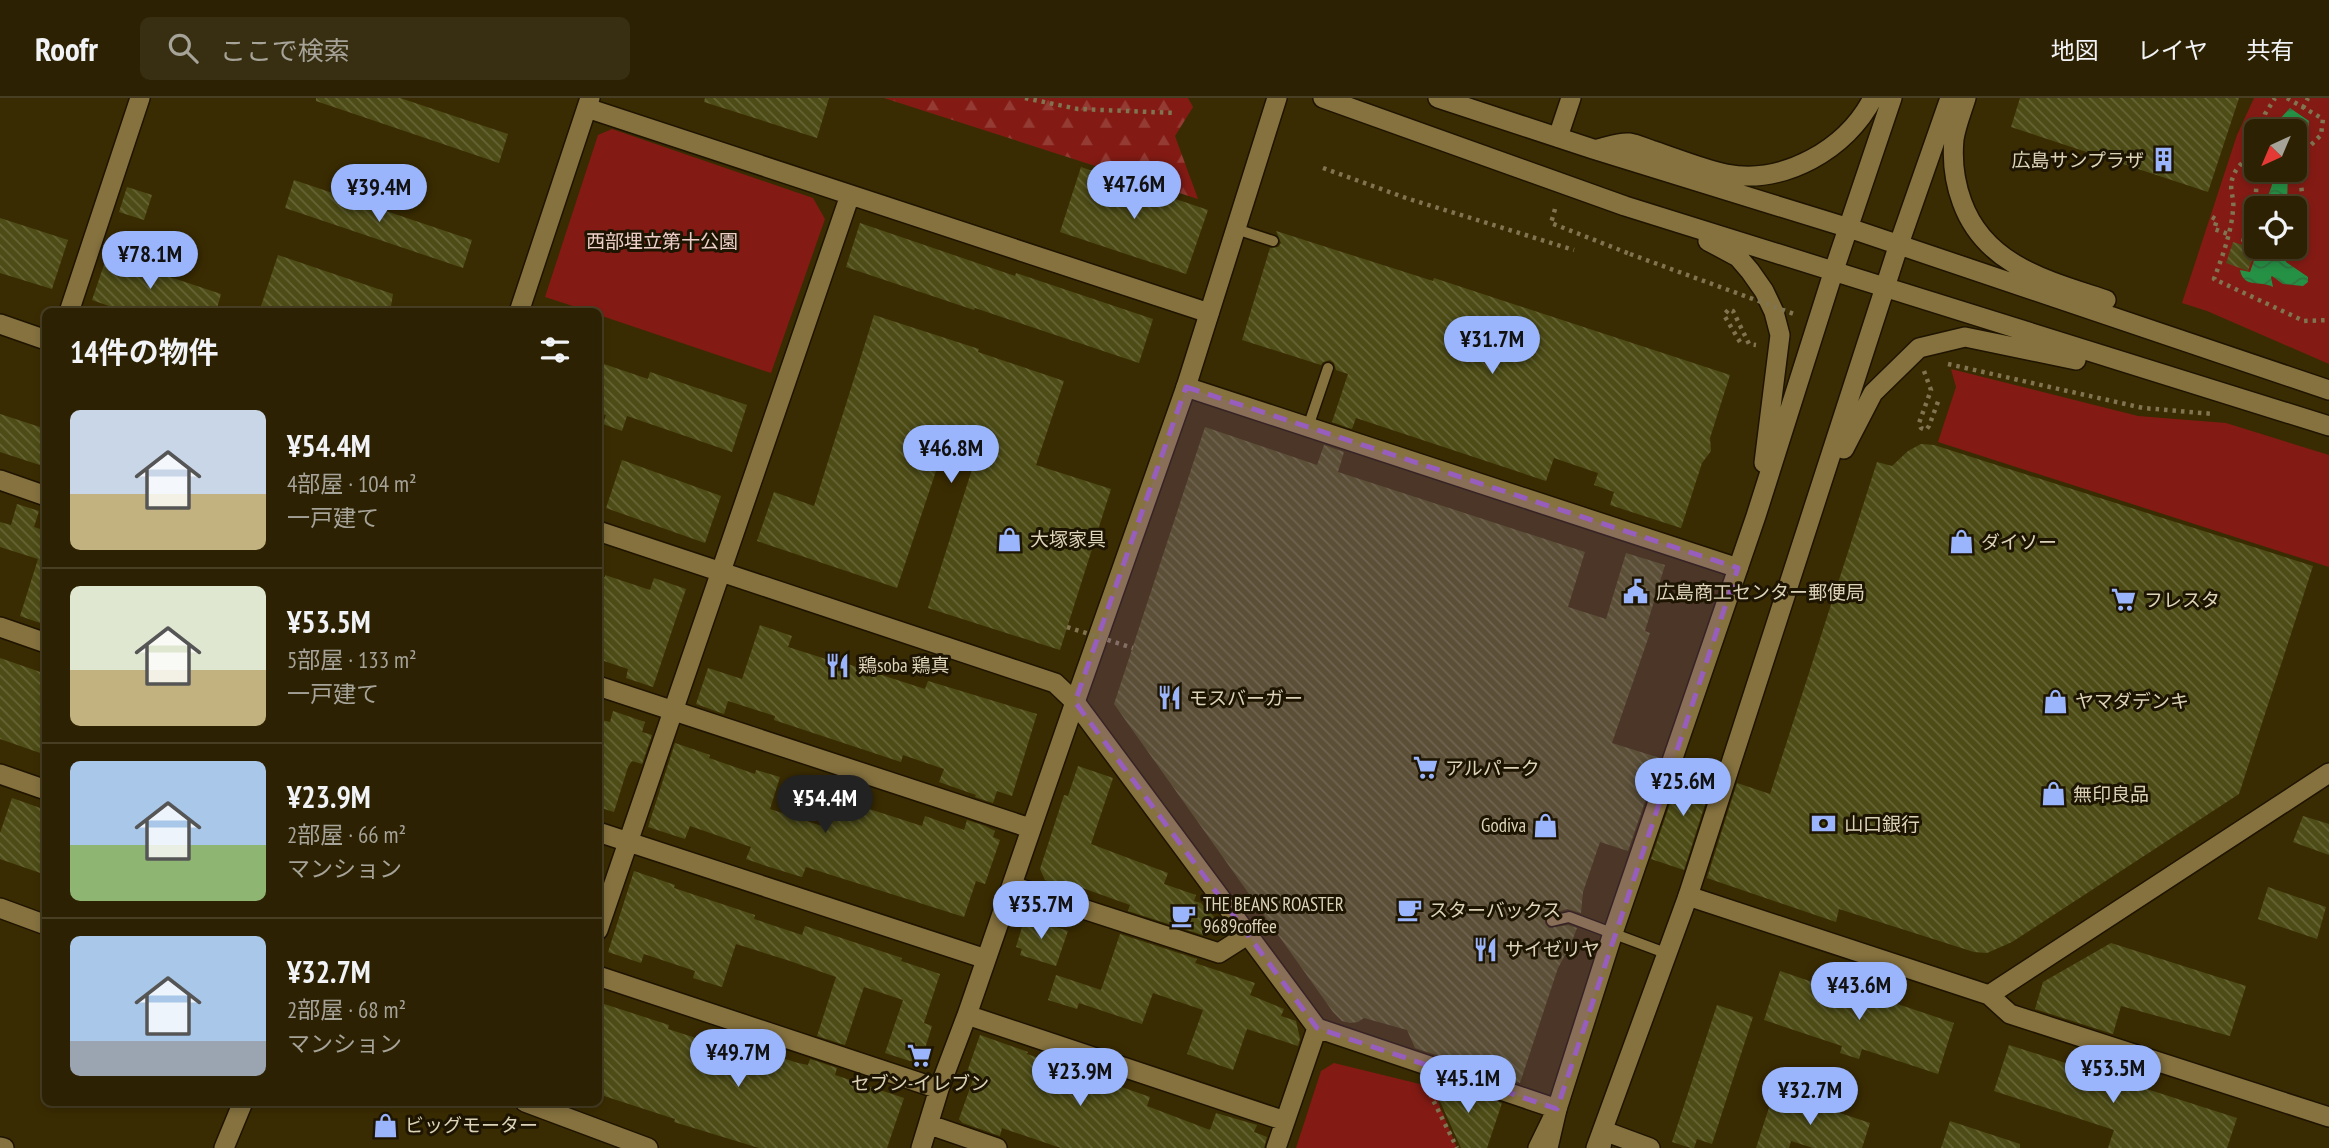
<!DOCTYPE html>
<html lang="ja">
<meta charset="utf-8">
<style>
body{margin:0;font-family:"PT Sans Narrow","Noto Sans JP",sans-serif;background:#382e11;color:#f1f3f6;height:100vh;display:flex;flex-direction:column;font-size:26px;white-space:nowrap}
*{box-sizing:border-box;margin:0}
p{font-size:23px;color:#a6a399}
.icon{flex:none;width:38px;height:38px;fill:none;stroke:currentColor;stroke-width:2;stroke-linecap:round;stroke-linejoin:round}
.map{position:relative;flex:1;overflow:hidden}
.details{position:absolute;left:42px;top:210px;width:560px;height:798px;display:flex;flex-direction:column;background:#2c2102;border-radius:10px;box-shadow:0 4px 10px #0003,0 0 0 2px #483e24}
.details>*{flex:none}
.needle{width:46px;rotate:224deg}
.fabs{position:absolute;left:2244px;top:21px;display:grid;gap:14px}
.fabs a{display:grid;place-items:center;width:63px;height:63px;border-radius:10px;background:#2c2102;box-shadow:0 4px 10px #0003,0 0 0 2px #483e24;font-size:35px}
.price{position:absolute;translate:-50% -60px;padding:0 16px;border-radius:24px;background:#9bb5fd;color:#111;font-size:23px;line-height:46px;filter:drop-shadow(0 2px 4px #0008)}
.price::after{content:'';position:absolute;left:50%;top:42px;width:21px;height:16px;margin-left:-10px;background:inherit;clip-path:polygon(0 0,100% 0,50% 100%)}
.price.current{background:#222;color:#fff}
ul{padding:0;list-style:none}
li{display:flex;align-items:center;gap:21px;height:175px;padding:0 28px}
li+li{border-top:2px solid #483e24}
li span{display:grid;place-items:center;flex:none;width:196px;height:140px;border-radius:10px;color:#555}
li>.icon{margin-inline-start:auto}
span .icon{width:84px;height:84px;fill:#fffc;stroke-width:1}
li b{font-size:30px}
h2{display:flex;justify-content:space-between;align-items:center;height:84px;padding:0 28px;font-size:30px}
header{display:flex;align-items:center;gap:42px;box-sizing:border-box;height:98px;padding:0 35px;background:#2c2102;border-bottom:2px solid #483e24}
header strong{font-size:33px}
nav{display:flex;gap:38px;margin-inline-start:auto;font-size:24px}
.search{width:490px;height:63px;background:#382e11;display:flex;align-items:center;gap:18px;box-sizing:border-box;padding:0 24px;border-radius:10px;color:#a6a399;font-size:26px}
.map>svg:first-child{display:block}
.forest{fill:url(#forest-firs)}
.green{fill:#831b14;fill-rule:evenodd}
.water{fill:url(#water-waves)}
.building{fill:url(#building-back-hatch)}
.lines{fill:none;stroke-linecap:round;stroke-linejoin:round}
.service-casing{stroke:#1e1400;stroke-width:13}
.minor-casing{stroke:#1e1400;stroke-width:22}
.tertiary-casing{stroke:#1e1400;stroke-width:22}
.path{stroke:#807451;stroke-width:4.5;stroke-dasharray:3.5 5;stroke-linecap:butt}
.service{stroke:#86723f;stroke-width:10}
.minor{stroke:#86723f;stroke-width:19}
.tertiary{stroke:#86723f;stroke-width:19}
.path-bridge{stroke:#807451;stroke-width:4.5;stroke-dasharray:3.5 5;stroke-linecap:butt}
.marked{fill:#985ebd;fill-opacity:0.2;stroke:#985ebd;stroke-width:5;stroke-dasharray:14 9;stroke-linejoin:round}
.labels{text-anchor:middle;stroke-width:6;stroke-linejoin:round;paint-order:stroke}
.poi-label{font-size:19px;fill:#ddd3b9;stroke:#1d1502;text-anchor:start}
.park-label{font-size:19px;fill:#eecfca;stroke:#1d1502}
</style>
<header>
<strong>Roofr</strong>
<div class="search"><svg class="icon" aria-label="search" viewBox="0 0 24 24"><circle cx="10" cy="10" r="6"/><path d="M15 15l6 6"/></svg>ここで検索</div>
<nav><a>地図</a><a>レイヤ</a><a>共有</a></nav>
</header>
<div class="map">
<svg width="2329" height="1050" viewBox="0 0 2329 1050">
<defs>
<pattern id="forest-firs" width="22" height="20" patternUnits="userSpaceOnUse" patternTransform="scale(1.75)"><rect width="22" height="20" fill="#831b14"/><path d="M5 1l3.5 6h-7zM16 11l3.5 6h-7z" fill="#943b34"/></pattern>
<pattern id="water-waves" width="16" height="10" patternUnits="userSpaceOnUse" patternTransform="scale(1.75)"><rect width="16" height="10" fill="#259145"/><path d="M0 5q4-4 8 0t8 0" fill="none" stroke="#2f7440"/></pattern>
<pattern id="building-back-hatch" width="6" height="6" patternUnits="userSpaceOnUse" patternTransform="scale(1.75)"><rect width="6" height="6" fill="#4d4c16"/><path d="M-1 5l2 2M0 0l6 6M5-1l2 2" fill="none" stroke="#666536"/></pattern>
</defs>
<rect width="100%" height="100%" fill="#3a2c02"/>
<!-- forest -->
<path class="forest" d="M884,0h304l5,9 -18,29 23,63z"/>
<!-- green -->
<path class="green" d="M2254,0h75v266l-122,-53 -25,-8 55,-168zM2256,33h38v39h-38zM2256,110h38v39h-38z
M612,31l201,69 12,21 -54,154 -172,-58 -1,-3 -10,-1 -43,-14 53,-162z
M1951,271l187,47 88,7 103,32v112l-391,-125 18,-55z
M1334,965l98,24 25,61h-161l25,-77z"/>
<!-- water -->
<path class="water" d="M2290,10l19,13 -1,11 -6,7h-8v-8h-19l2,-9z
M2271,72h17l-1,36 -3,2h-21c4,-16 13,-20 8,-38z
M2256,132v17h26l4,15 22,15v5l-5,4 -20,-2 -11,-8 -1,1 2,10c-13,-7 -29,2 -33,-17l10,2 8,-23 -8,-3z"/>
<!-- building -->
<path class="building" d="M316,0h84l108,36 -9,29 -183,-62z
M705,0h124l-12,40 -113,-36z
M2020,0h219l-31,94 -197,-65z
M1081,69l127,43 -22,64 -126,-42z
M294,82l178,60 -9,28 -178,-60z
M127,89l25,8 -8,25 -25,-8z
M0,120l68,22 -16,49 -52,-16z
M860,125l155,53 1,-3 137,46 -14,44 -164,-55 -1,2 -128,-43z
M1276,133l157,50 1,-3 296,97 -20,63 1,13 -9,12 -21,65 -71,-23 4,-13 -20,-7 4,-12 -44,-15 -8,23 -190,-63 -4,11 -20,-7 16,-48 -12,-4 -2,-7 -4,-3 -7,2 -2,3 -79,-25 28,-92 8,-1 3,-4z
M2233,144l23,7 -8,22 -22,-8z
M278,157l115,39 -3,18h-131z
M107,158l114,38 -5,18h-90l-34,-12z
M874,217l105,34 -1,3 86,29 -28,84 75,24 -51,161 -132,-42 46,-145 -32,-10 -45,135 -140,-47 17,-49 40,14z
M598,264l50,17 2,-7 97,33 -15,47 -105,-36 -5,15 -19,-7 3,-9 -8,-2z
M0,316l46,15v38l-46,-15z
M1205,329l112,38 7,-20 20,7 -6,20 247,80 -17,55 38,12 20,-66 39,12 -20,66 5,2 -38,110 48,15 -32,93 -28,-9 -17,50 -2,21 -14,-4 -17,5 -5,4v5l4,5 19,-3 9,3 -7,18 -12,22 -38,115 -105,-35 -8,-18 -43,-12 -6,4 -8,1 -8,-2 -9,-9 -219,-308z
M1921,346l13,1 379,121 -74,228 -227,148 -25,11 -13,-1 -135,-43 -3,13 -129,-44 30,-95 33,11 107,-332 15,4 16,-15z
M622,362l99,36 -16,47 -99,-35z
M17,406l22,7 -5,16 12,4v94l-26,-9 18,-57 -38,-12v-25l11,3z
M598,477l7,2v-2l45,15 4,-12 32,11 -33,98 -27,-9 2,-9 -30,-10z
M760,527l32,11 -4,11 44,14v-2l93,30 3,-8 109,33 -25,82 -15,-5 -4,12 -18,-6 1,-2 -37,-13 5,-13 -41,-14 -2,7 -127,-42 1,-4 -47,-15 -4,13 -28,-10 12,-36 34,11z
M0,560l46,16v81l-46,-16z
M613,613l32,11 -3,10 10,3 -10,29 -10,-3 -4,6 -14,45 -16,-5v-88l12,3z
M675,645l35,12 -1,3 46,16 1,-4 24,7 -10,32 58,19 10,-29 84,27 3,-10 39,14 3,-10 18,6 10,5 -2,6 7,3 -15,44 -9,-3 -12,36 -158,-50 -4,10 -36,-11 -20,-7 5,-12 -61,-21 -5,13 -37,-12z
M1078,668l35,12 -22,66 77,29 -4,11 32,11 -2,6 7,2 13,14 -8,19 -78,-25 2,-6 -53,-19 -1,4 -31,-10 -5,-11 24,-74 4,1z
M1683,668l31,10 -30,94 -33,-11z
M12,700l34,12v65l-46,-16v-26z
M2303,718l26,8v31l-36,-13z
M634,773l41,14 -1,3 81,27 -1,4 48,16 3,-9 97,32 -1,3 39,13 -16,49 8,3 -10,32 -12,3 -25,-8 18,-53 -39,-13 -19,58 -28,-9 19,-59 -46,-16 -54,-17 -14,43 -29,-9 2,-7 -51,-17 -3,9 -33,-11z
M2268,789l58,20 -9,32 -59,-20z
M1025,819l43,14 -12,35 -36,-11 2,-6 -6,-2z
M1120,836l77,25 -2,4 60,20 -5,12 34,14 -3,7 15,5 4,18 -2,7 -51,-17 -14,41 -46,-16 16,-44 -50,-17 -11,31 -63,-21 -2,6 -29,-9 8,-25 45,15z
M2111,845l135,43 -16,50 -109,-30 -8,28 -78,-25 8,-27z
M1780,873l44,15 2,-6 128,43 -16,51 -76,-25 -3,10 -19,-6 2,-7 -78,-26z
M598,904l71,23 -1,4 86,28 3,-7 41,13 10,2 2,-6 27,9 -2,7 69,23 -17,50h-128l-85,-26 1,-3 -77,-25z
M1717,907l36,12 -41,127 -15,-5 -3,9h-3l-19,-6z
M980,937l48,17 -1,2 123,43 -3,9 63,24 6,-17 41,12 -3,7 13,5 -3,11h-203l-59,-20 -2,8 -37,-13 -4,-4 16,-45 -8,-2z
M2009,947l228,73 -10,30h-119l6,-18 -120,-39z
M1430,981l72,24 -15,45h-26z
M1773,997l33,10 1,-3 63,21 -8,25h-49l-22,-7 -2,7h-33z
M1950,1023l70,23v4h-79z"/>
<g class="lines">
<defs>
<path id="service" d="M1236,131l37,12
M1308,329l20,-59
M1552,823l17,-4 99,37"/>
<path id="minor" d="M587,10l622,205
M1558,39l13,-39
M69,214l71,-214
M519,214l71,-214
M0,226l46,16
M1186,289l552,181
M0,382l46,16
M598,433l457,152 20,19 242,326 240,81 -19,39
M0,529l46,16
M598,588l432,142
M0,676l46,16
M598,734l388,127
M1012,788l207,67 30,-19
M1688,798l301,99 340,-222
M0,810l46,17
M598,832l252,-735
M598,878l341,113
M1989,897l21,19 319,103
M967,917l318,106
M525,1004l123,46
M930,1027l67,23
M0,1049l4,1
M1601,1049l3,-16 46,17
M224,1050l19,-46
M921,1050l18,-59 28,-74 108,-313
M1276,1050l41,-120"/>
<path id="tertiary" d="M1323,0l302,108 704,220
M1438,0l155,51 256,79 480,162
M1966,0c-4,13 -10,28 -12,41 -2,21 1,44 8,63 23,64 87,79 144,98
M1597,51c10,-2 22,-7 32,-6 8,1 18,6 25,8 24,8 48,18 72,23 58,11 121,-25 147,-76
M1708,143l30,16 12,14 14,20 10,21 6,23 -16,128
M1844,351l29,-56 46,-45 46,-11 111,23
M1075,604l111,-315 91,-289
M1548,1050l9,-39 56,-176 143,-417 78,-246 58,-172
M1596,1050l92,-252 211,-652 51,-146"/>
</defs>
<!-- service casing -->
<use href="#service" class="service-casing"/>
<!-- minor casing -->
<use href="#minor" class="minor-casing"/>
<!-- tertiary casing -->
<use href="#tertiary" class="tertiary-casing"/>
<!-- path -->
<path class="path" d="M1025,0l53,11 98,4
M2287,0l36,21 -2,16 -18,18 -4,9 3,32 -2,17 6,23
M2303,10l5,-10
M2260,33l5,-17 10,-16
M2256,56c-11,6 -19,11 -23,23 -5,11 2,21 0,33 -2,24 -11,47 -19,69l90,42 25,-1
M2256,56v11
M1323,70l83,30 168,52
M1555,111l-4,14 79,31
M2251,118l-2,-5 7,-18 1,-23
M2212,119l5,3 -3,9 14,5
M2243,144l8,-26 5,-1
M1740,244l-16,-27 5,-6 4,2 16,33 7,1
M1948,266l195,44 71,6
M1924,273l7,19 -12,33 2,5 5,2 3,-4 10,-27
M1426,988l31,62"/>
<!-- service -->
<use href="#service" class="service"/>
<!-- minor -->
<use href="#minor" class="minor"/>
<!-- tertiary -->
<use href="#tertiary" class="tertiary"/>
<!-- path-bridge -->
<path class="path-bridge" d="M1630,156l164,60
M1067,529l66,21"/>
</g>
<!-- marked area -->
<path class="marked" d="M1186,289l552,181 -181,541 -240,-81 -242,-326z"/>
<!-- icons -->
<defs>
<symbol id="building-bare" viewBox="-9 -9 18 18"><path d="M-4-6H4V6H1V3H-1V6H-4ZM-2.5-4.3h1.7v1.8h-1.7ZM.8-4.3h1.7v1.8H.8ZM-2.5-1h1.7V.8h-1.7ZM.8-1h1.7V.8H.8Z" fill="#9bb5fd" stroke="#1d1502" stroke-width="2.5" paint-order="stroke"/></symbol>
<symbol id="shop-bare" viewBox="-9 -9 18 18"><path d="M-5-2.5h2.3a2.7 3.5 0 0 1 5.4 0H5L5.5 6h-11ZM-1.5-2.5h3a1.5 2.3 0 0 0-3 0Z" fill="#9bb5fd" stroke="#1d1502" stroke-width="2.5" paint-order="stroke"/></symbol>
<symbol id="civic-bare" viewBox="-9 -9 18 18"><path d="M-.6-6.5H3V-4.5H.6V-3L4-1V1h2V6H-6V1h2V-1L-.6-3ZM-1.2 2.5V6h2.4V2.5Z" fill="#9bb5fd" stroke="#1d1502" stroke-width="2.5" paint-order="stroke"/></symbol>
<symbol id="supermarket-bare" viewBox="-9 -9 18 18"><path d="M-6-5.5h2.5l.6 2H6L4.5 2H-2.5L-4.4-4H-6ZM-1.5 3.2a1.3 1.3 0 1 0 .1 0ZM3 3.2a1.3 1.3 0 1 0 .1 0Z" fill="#9bb5fd" stroke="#1d1502" stroke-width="2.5" paint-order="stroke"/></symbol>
<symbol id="restaurant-bare" viewBox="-9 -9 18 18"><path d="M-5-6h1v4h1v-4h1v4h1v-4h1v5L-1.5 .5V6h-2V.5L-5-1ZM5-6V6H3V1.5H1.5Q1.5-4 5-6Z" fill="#9bb5fd" stroke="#1d1502" stroke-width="2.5" paint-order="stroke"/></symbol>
<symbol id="bank-bare" viewBox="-9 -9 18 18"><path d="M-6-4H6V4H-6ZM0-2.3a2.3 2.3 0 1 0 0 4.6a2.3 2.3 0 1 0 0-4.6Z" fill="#9bb5fd" stroke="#1d1502" stroke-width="2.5" paint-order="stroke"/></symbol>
<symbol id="cafe-bare" viewBox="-9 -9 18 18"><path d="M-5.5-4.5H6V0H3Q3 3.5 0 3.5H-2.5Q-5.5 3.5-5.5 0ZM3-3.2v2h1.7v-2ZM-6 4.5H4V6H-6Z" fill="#9bb5fd" stroke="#1d1502" stroke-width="2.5" paint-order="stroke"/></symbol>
</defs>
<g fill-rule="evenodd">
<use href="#building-bare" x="2146" y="44" width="35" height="35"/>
<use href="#shop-bare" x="992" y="424" width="35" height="35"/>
<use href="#shop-bare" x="1944" y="426" width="35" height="35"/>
<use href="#civic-bare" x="1618" y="476" width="35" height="35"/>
<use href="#supermarket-bare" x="2106" y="484" width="35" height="35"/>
<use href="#restaurant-bare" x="820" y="550" width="35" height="35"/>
<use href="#restaurant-bare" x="1152" y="582" width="35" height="35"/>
<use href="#shop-bare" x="2038" y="586" width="35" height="35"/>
<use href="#supermarket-bare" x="1408" y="652" width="35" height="35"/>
<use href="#shop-bare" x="2036" y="678" width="35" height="35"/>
<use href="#bank-bare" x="1806" y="708" width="35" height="35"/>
<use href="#shop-bare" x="1528" y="710" width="35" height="35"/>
<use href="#cafe-bare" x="1392" y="794" width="35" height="35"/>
<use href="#cafe-bare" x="1166" y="800" width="35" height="35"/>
<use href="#restaurant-bare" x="1468" y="834" width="35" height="35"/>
<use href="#supermarket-bare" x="902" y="940" width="35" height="35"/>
<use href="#shop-bare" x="368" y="1010" width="35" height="35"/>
</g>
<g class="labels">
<!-- poi labels -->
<g class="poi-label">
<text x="2144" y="69" text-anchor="end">広島サンプラザ</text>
<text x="1030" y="448">大塚家具</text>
<text x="1981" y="451">ダイソー</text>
<text x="1656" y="501">広島商工センター郵便局</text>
<text x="2144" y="509">フレスタ</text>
<text x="858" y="574">鶏soba 鶏真</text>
<text x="1189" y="607">モスバーガー</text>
<text x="2075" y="610">ヤマダデンキ</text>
<text x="1445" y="677">アルパーク</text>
<text x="2073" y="703">無印良品</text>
<text x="1844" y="733">山口銀行</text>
<text x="1526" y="734" text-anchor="end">Godiva</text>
<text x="1203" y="813">THE BEANS ROASTER<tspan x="1203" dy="22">9689coffee</tspan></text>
<text x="1429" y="819">スターバックス</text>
<text x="1505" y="858">サイゼリヤ</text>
<text x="920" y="992" text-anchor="middle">セブン-イレブン</text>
<text x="405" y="1034">ビッグモーター</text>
</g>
<!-- park labels -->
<g class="park-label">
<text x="662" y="150">西部埋立第十公園</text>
</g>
</g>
</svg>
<div class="fabs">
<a><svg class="needle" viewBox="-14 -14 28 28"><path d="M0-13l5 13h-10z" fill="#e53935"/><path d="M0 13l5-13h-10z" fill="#a6a399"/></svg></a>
<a><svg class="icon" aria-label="locate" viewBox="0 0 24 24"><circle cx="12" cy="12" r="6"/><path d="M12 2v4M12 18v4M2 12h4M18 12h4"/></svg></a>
</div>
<b class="price" style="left:1134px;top:123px">¥47.6M</b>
<b class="price" style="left:379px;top:126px">¥39.4M</b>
<b class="price" style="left:150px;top:193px">¥78.1M</b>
<b class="price" style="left:1492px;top:278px">¥31.7M</b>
<b class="price" style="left:951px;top:387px">¥46.8M</b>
<b class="price" style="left:1683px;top:720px">¥25.6M</b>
<b class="price current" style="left:825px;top:737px">¥54.4M</b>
<b class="price" style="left:1041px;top:843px">¥35.7M</b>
<b class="price" style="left:1859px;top:924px">¥43.6M</b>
<b class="price" style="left:738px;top:991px">¥49.7M</b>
<b class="price" style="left:2113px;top:1007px">¥53.5M</b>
<b class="price" style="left:1080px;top:1010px">¥23.9M</b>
<b class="price" style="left:1468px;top:1017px">¥45.1M</b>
<b class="price" style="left:1810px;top:1029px">¥32.7M</b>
<section class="details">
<h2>14件の物件<svg class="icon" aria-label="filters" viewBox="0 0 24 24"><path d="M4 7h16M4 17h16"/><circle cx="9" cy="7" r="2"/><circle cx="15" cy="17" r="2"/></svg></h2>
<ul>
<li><span style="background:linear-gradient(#c9d6e8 60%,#c2b280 0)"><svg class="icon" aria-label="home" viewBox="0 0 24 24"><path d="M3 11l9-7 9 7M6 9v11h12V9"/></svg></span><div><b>¥54.4M</b><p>4部屋 · 104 m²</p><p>一戸建て</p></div></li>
<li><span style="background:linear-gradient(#dfe7d0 60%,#c2b280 0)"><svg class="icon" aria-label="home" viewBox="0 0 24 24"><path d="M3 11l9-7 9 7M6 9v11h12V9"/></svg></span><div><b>¥53.5M</b><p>5部屋 · 133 m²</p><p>一戸建て</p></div></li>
<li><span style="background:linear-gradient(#a9c7e8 60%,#8fb573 0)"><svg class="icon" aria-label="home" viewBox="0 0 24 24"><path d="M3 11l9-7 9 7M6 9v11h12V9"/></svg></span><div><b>¥23.9M</b><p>2部屋 · 66 m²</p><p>マンション</p></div></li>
<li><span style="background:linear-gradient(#a9c7e8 75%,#9aa5b1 0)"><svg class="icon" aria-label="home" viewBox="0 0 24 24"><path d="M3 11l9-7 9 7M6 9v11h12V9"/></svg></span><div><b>¥32.7M</b><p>2部屋 · 68 m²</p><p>マンション</p></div></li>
</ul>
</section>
</div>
